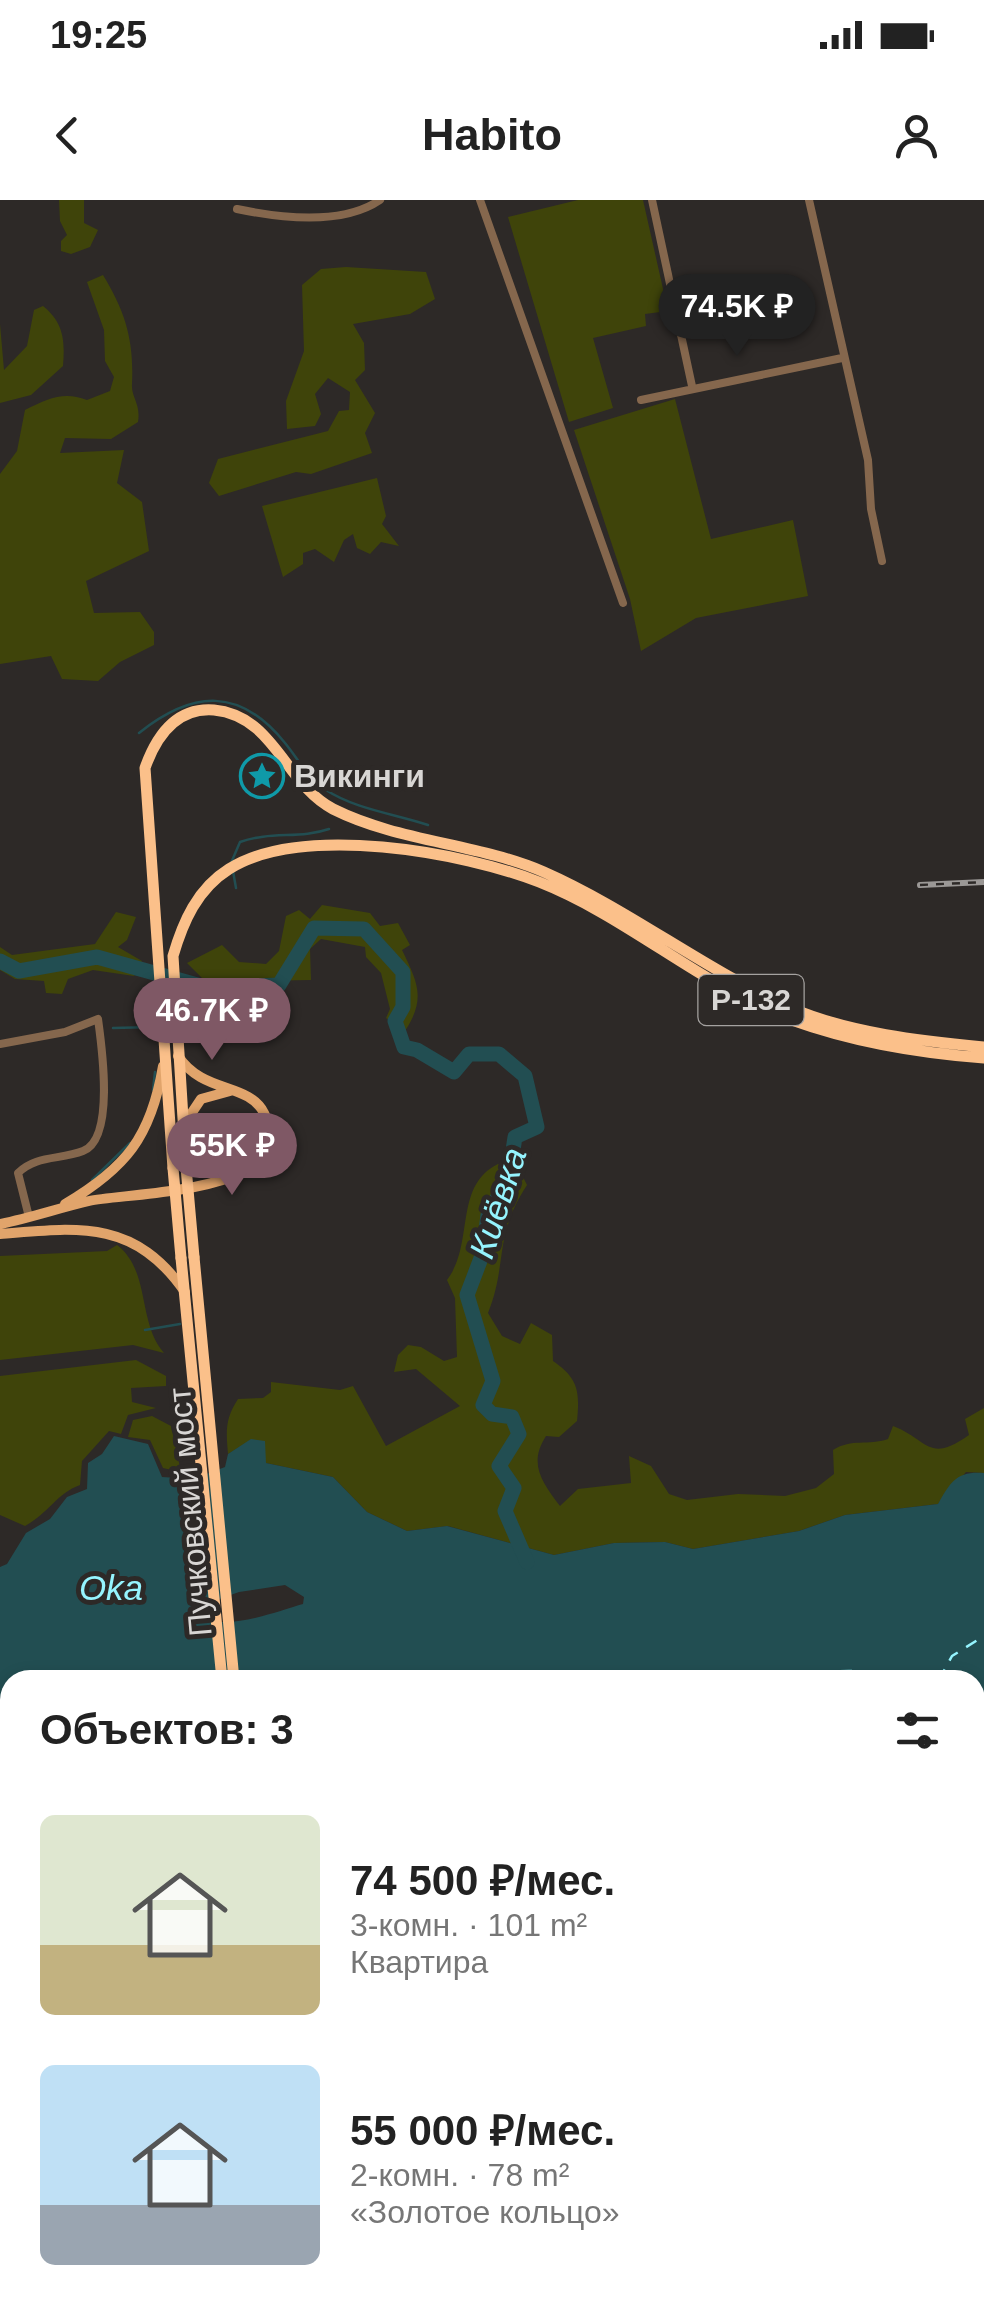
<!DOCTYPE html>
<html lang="ru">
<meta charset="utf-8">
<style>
body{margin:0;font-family:Arial,sans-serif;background:#f6f6f6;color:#222;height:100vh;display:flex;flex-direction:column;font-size:38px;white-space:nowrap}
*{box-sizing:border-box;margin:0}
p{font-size:32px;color:#767676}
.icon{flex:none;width:55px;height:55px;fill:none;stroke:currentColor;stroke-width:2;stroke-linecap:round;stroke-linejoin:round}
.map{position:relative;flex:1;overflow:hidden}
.details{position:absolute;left:0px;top:1470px;width:985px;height:642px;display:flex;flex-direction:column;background:#fff;border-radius:30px 30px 0 0;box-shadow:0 5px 15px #0003}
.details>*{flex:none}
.price{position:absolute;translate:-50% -85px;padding:0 22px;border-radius:35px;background:#7f5865;color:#fff;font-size:32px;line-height:65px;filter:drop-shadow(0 2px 5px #0008)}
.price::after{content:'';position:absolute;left:50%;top:60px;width:30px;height:22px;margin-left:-15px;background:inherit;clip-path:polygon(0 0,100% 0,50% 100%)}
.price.on{background:#222;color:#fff}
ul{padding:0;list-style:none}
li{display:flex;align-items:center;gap:30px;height:250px;padding:0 40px}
li span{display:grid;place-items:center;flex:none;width:280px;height:200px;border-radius:15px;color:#555}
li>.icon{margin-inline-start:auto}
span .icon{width:120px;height:120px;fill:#fffc;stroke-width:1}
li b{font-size:42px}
h2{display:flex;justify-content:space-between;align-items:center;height:120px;padding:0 40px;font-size:42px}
.status{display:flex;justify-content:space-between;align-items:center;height:70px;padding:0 50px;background:#fff;direction:ltr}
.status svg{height:28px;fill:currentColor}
header{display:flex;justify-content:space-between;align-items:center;height:130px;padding:0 40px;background:#fff;font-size:45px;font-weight:700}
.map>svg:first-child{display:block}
.green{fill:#3f440a}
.water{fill:#224e52;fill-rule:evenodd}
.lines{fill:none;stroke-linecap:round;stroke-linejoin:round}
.stream{stroke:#224e52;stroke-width:2.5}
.river{stroke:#224e52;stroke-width:15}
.ferry{stroke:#95f4fe;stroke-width:2.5;stroke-dasharray:12 10;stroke-linecap:butt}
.minor{stroke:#85674d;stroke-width:8}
.major{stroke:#e1a46b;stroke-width:10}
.highway{stroke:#fbc08a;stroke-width:11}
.rail-casing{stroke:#9b9896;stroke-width:6}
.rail{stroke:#2d2927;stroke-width:2.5;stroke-dasharray:8;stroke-linecap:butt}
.highway-bridge{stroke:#fbc08a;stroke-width:11}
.labels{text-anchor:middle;stroke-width:10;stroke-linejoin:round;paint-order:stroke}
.shield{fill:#2d2927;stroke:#a5a2a0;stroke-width:2.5}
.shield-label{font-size:30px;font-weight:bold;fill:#d8d6d4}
.poi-label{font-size:32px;font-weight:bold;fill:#d8d6d4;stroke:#2d2927;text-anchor:start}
.street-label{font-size:32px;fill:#d8d6d4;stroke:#2d2927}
.water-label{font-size:35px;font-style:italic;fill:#95f4fe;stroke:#2d2927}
</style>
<div class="status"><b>19:25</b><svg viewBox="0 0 49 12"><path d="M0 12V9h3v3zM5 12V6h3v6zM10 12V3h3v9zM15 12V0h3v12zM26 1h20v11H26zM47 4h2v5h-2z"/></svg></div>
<header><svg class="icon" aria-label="back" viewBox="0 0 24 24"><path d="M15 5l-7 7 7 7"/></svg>Habito<svg class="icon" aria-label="person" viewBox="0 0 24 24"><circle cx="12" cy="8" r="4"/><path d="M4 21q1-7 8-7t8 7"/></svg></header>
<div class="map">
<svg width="984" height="2111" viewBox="0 0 984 2111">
<rect width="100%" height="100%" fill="#2d2927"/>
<!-- green -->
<path class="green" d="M59,0h25v23l14,7 -8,17 -19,7 -10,-3v-10l6,-6 -7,-14z
M578,0h65l25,111 -23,3 1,12 -53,12 20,70 -44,14 -61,-205z
M346,67l80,5 9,27 -25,15 -57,10 11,19 1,27 -10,10 20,33 -10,20 7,20 -61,21 -15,-2 -77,24 -10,-13 9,-24 110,-28 11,-20 10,-1 1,-18 -22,-14 -13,16 6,20 -6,12 -28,3 -1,-28 18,-50 -2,-66 19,-16z
M103,75c23,38 31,66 29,109 -1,14 9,19 6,38l-27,17 -46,-1 -5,15 64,-3 -7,33 25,19 7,49 -63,30 8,32 46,-1 14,20v13l-34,17 -22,19 -36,-2 -11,-23 -51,8v-190l17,-23 8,-41c23,-11 38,-19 62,-10l23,-9 4,-14 -9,-16 -1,-31 -17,-48z
M43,106c21,17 22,35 20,60l-32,29 -31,8v-79l4,46 23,-24 7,-36z
M675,199l36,140 82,-19 15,76 -112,22 -55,33 -11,-52 -56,-169z
M377,278l9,38 -4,8 17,22 -18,-4 -11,12 -13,-6 -4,-14 -9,6 -10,22 -19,-13 -12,4v11l-20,13 -21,-71z
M322,705l48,8 10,13 18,-3 12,22 -8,5c16,33 24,49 3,81l-19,-13 4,-9 -9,-36 -15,-16 -1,-10 -44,-8 -11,10 1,31 -105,2 -19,-19 35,-18 17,17 27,2 13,-13 7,-35 13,-6 11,9z
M116,712l20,5 -9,23 -9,7 24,14 -8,15 -41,-6 -25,9 -6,15 -16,-1 -2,-12 -29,-2 -15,-9v-23l12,8 83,-11z
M498,964l21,5 8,16c-34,52 -19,78 -39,128l14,23 18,8 11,-21 21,12 1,26c25,17 27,30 24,60l-18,16 -13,-1c-18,28 -4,46 14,70l18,-17 53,-6 -2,-27 22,10 18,28 18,6 51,-6 47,2 31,-8 18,-14 -1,-24c19,-12 35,-4 55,-11l5,-13c36,14 35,38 76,9l-4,-16 19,-11v65l-18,-1 -28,32 -93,11 -46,16 -106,18 -28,-7 -51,1 -60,12 -106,-29 -41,5 -40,-19 -34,-35 -67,-14 -8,-22 -7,-1 -23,14c-2,-23 -3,-35 10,-55l25,-1 8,-6v-10l69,8 13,-4 33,60 74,-40 -44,-37 -22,3 4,-17 10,-10 13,2 23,14 13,-4 -2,-59 -8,-18c28,-36 6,-94 51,-116z
M117,1045c34,26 20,77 47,108l-31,-8 -133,15v-104l107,-5z
M136,1160l30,16v10l-35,2 1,14 24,6 -28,7 -7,19 -12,-3 -27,30 -2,24c-23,8 -31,28 -55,41l-25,-11v-139z
M152,1216l19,10 10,46 -18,-4 -13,-28 -22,-3 5,-17z
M975,1867l9,2v242h-193l-26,-8 210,-1z"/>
<!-- water -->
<path class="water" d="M114,1236l34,8 14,33 31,2 32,-12 3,-13 23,-15 14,2 1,22 67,14 34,35 40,19 40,-5 107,29 60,-12 51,-1 28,7 106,-18 46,-16 93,-11c13,-23 19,-33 46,-31v241h-9v-34h-965v177l-10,2v-292l7,-3 19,-31 24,-14 17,-22 20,-8 1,-26 14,-9zM285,1385l19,12 -1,7c-25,7 -83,30 -104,10l1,-8 39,-14z"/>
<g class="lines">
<!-- stream -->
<path class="stream" d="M139,533c54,-43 101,-46 146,10 13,16 24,36 41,47 29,19 69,24 102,35
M231,663l9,-21c30,-11 60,-3 89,-13
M233,671l3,17
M113,828l41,-1
M153,890l2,-18
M249,933l10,-2
M92,980l38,-37
M145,1130l35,-6"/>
<!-- river -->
<path class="river" d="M0,761l19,10 78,-14 111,31 71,-3 35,-57 50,1 39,43v35l-8,14 9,26 13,3 37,22 15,-18h30l26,22 12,51 -22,10 -6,40 -21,38 -5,38 -16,42 26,86 -10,24 9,9 20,3 7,17 -20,32 15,22 -9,23 22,51"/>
<!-- ferry -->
<path class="ferry" d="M797,1480c31,-10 65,-14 95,0
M939,1480l13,-24 32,-20
M0,1612l10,-1"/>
<!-- minor -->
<path class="minor" d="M480,0l143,403
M652,0l40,186
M809,0l59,260 3,49 11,52
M237,9c43,9 105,17 143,-9
M641,200l201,-42
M0,844l65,-12 33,-13c4,29 17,120 -15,132 -23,9 -47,4 -65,22l11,44"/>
<!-- major -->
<path class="major" d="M183,926l18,-27 29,-8
M65,1004c61,-36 86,-67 98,-138
M0,1024c30,-6 59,-16 89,-23 41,-9 218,-7 175,-88 -16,-31 -61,-19 -86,-57
M0,1034c80,-7 135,-14 185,58"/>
<!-- highway -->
<path class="highway" d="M186,967l-13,-211c10,-34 24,-67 56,-87 73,-46 233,-17 310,13 89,35 162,104 253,138 61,22 127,33 192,38
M173,968l-28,-400c11,-31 31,-61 69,-58 61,6 71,74 119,99 66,33 144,34 211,63 86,38 161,98 247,136 58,25 130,33 193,39
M194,1057l40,423
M181,1058l41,422
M267,2102l1,9
M279,2102l1,9"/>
<defs>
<path id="rail" d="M920,685l64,-3"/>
</defs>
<!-- rail casing -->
<use href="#rail" class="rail-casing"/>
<!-- rail -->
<use href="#rail" class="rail"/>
<!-- highway-bridge -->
<path class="highway-bridge" d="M186,967l8,90
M173,968l8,90"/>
</g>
<!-- icons -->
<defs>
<symbol id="sight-ring" viewBox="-11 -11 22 22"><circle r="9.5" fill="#2d2927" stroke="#0f9aa8" stroke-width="1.5"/><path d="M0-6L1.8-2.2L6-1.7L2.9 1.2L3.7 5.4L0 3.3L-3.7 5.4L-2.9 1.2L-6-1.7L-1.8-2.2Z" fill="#0f9aa8"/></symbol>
</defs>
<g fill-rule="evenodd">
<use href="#sight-ring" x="237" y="551" width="50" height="50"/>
</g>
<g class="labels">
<!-- shield labels -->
<rect class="shield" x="698.5" y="775" width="105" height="50" rx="8"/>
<g class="shield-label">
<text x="751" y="810">Р-132</text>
</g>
<!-- poi labels -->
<g class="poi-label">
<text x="294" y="587">Викинги</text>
</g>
<!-- street labels -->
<g class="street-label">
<text transform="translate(190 1312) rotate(-95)" y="11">Пучковский мост</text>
</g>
<!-- water labels -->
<g class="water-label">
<text transform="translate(498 1003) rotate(-72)" y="12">Киёвка</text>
<text x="111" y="1400">Oka</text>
</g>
</g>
</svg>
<b class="price on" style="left:737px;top:159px">74.5K ₽</b>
<b class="price" style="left:212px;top:863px">46.7K ₽</b>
<b class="price" style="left:232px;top:998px">55K ₽</b>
<section class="details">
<h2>Объектов: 3<svg class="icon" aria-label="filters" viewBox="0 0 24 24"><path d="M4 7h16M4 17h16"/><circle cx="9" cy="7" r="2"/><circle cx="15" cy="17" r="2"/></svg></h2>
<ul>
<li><span style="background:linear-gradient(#dfe7d0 65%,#c2b280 0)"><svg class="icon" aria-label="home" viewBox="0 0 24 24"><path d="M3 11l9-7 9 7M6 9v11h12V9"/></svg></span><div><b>74 500 ₽/мес.</b><p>3-комн. · 101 m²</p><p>Квартира</p></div></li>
<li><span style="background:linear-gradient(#bfe0f5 70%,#9aa5b1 0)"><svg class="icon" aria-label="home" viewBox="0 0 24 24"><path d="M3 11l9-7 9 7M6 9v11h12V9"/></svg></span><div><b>55 000 ₽/мес.</b><p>2-комн. · 78 m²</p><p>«Золотое кольцо»</p></div></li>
</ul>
</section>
</div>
